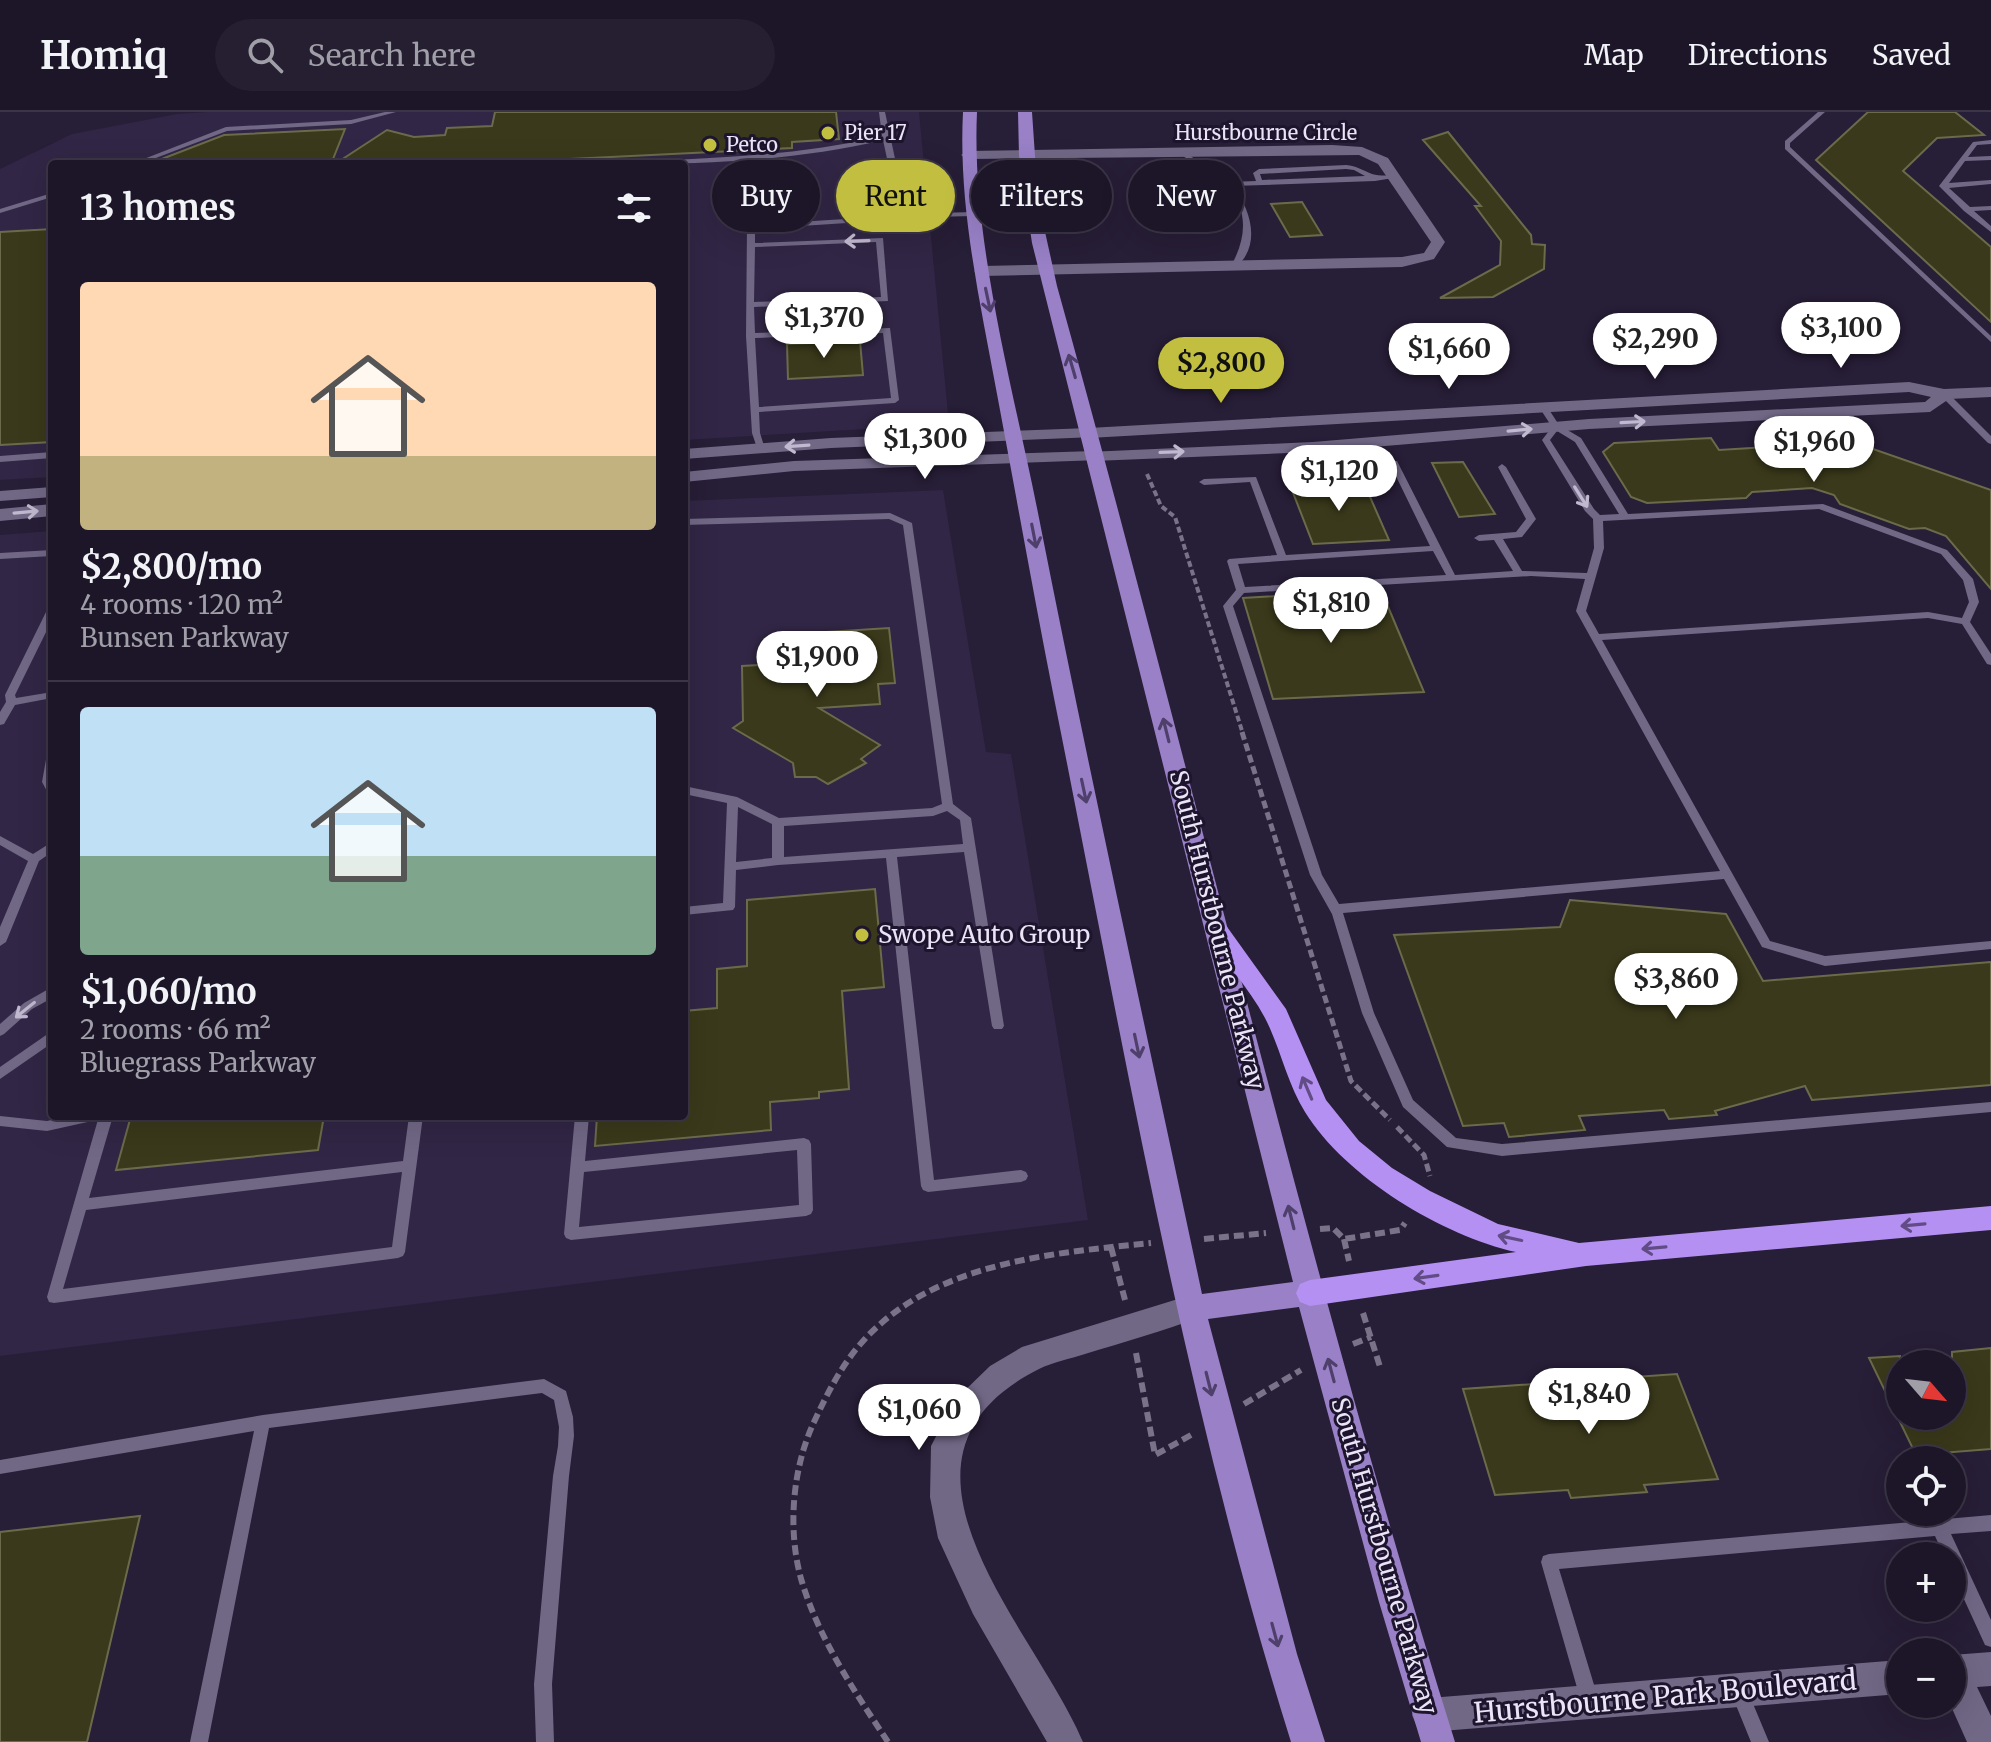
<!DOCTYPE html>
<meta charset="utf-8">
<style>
body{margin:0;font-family:Merriweather,serif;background:#251f31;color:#f1f3f6;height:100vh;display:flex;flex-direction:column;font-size:30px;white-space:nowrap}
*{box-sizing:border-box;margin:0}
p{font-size:26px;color:#a09fa8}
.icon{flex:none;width:44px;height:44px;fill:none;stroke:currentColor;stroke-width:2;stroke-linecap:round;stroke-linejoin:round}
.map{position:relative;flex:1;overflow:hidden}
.details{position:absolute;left:48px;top:48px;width:640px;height:960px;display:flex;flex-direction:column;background:#1d1629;border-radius:8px;box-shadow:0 8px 32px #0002,0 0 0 2px #3b3546}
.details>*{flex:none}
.top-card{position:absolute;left:712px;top:48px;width:760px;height:72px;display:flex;gap:16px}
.needle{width:52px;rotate:118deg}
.controls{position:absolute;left:1886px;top:1238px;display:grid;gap:16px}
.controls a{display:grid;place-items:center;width:80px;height:80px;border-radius:50%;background:#1d1629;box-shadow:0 8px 32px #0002,0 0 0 2px #3b3546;font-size:40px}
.price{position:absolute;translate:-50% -68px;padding:0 18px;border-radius:28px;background:#fff;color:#222;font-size:26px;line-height:52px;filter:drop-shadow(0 2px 4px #0008)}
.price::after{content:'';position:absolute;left:50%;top:48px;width:24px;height:18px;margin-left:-12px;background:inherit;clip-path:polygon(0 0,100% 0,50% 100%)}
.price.selected{background:#c1be40;color:#111}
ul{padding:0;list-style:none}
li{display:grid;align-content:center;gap:16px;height:424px;padding:0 32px}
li+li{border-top:2px solid #3b3546}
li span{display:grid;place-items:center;height:248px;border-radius:8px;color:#555}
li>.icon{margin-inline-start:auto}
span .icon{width:144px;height:144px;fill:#fffc;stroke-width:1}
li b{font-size:34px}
h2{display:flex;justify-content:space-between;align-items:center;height:96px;padding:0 32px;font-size:34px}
.tag{padding:0 28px;border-radius:36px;background:#1d1629;box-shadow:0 8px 32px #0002,0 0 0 2px #3b3546;font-size:28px;line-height:72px}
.tag.selected{background:#c1be40;color:#111}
header{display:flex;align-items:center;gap:48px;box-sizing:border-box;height:112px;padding:0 40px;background:#1d1629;border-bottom:2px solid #3b3546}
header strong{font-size:38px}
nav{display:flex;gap:44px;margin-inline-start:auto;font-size:28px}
.search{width:560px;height:72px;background:#251f31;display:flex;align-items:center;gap:20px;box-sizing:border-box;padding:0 28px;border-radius:44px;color:#a09fa8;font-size:30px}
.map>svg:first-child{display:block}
.built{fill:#312645}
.building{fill:#3a391b;stroke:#6b6b4b;stroke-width:2}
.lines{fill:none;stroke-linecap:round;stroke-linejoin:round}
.path-far2{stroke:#7a7289;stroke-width:4;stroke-dasharray:6 3;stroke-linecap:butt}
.path-far1{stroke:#7a7289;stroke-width:5;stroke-dasharray:8 4;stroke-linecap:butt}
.path{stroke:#7a7289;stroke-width:6;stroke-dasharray:10 5;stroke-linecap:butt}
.lane{fill:#716886;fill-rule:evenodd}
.street{fill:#716886;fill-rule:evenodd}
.secondary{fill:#716886;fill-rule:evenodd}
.primary{fill:#9980c7;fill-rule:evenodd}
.highway{fill:#b490f3;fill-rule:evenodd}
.oneway{stroke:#c0b9cf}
.oneway2{stroke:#4f3f6b}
.oneway3{stroke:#614c86}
.poi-dot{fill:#c1be40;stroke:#1d142d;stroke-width:3}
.labels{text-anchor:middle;stroke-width:6;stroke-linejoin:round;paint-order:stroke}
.far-poi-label{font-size:20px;fill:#eae4f6;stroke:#1d142d;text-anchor:start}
.far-street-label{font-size:20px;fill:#eae4f6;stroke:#1d142d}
.street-label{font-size:24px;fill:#eae4f6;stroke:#1d142d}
.poi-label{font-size:24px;fill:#eae4f6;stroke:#1d142d;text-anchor:start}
.near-street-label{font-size:28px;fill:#eae4f6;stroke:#1d142d}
</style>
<header>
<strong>Homiq</strong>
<div class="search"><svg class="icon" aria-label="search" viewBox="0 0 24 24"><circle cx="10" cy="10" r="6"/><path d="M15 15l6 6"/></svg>Search here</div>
<nav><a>Map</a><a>Directions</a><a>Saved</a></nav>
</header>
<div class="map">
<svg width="1991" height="1630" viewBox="0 0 1991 1630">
<rect width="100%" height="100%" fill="#271e37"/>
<!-- built -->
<path class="built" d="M208,0h711l30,312 -265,16v-276h-632v313l-52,3v-311l72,-35 105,-20z
M943,378l43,262 25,2 77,466 -1088,136v-821l52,-4v585h632v-615z"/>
<!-- building -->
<path class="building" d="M495,0h341l3,27 -47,3v6l-325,16h-132l52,-34 27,7 31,-2 2,-7 45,-2z
M1868,0h87l29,23 -47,3 -34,33 88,76v75l-175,-162z
M345,17l-14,35 -177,-2 70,-27z
M1448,20l83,103 1,9 13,1 -1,24 -51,28 -53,1 60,-33 1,-24 -26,-35h6l-58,-66z
M1302,90l20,33 -32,2 -19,-33z
M52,117v213l-52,3v-213z
M860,229l3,34 -75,4 -1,-35z
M1711,326l8,12 134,-8 138,48v99l-45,-53 -21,-8 -16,1 -69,-25 -6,-9 -22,-7 -60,4 -6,6 -99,5 -16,-6 -28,-45 11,-9z
M1463,350l32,52 -36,3 -27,-54z
M1363,369l26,59 -76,4 -23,-59z
M1381,478l43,102 -151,7 -30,-101z
M889,516l6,55 -17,1 2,20 -61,4 61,37 -19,14 5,4 -38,21 -12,-7h-21l-2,-14 -60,-35 10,-7 -1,-55 36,-2 -1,-18 18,-1v-11z
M875,777l9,98 -42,4 7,98 -30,3v6l-49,4 1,28 -176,16 2,-30h87v-105l33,-3v-39l30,-3v-66z
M1570,788l156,14 37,67 228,-19v123l-179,15 -7,-14 -90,25 2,4 -48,4 -5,-9 -85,6 6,14 -76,7 -5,-14 -41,3 -69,-191 166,-8z
M131,1004h193l-6,34 -202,20z
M1991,1236v101l-75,6 -47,-97 31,-2v60h52v-64z
M1677,1262l41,105 -74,6 3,7 -76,6 -3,-8 -73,5 -32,-106z
M140,1404l-53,226h-87v-210z"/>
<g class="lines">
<!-- path-far2 -->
<path class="path-far2" d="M1147,362l14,32 14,11 68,217"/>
<!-- path-far1 -->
<path class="path-far1" d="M1242,620l109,349 39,39
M1397,1015l27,28 6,21"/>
<!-- path -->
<path class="path" d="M1320,1117l13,-1 11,11 56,-9 5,-7
M1204,1127l62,-6
M1344,1127l5,22
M1111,1135l14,53
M1363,1201l18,57
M1353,1232l18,-7
M1136,1241l19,102 36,-20
M1244,1292l57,-34
M888,1630c-33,-50 -68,-101 -86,-160 -15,-50 -10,-113 12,-160 14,-30 28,-58 50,-82 71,-78 189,-87 287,-97"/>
<!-- lane -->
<path class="lane" d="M385,0h11l-45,12 -124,7 -87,33h-9l95,-37 125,-7z
M879,0h6l20,93 -8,9 77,-2 4,2 -4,2 -86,2 -10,3 -123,8v14l128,-5 5,63 -134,6 1,26 135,-5 9,72 -4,3 -136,9 1,21 5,16 -4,3 -3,-1 -6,-18 -6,-97 1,-109 4,-2 126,-8 14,-6 6,-6 -14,-65c-84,20 -171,24 -257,24l3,-2c85,-4 170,-6 253,-26zM876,130l5,55 -127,5 1,-55zM883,221l8,65 -132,9 -4,-69z
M1818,0h7l-35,31v4l201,189v6l-206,-193v-8z
M1991,28v4l-14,1 -9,12 23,-1v4l-26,1 -16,22 42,-3v4l-42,4 21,19 21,-1v4l-17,1 17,15v6l-27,-21 -25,-25 34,-44z
M1179,39h4l46,31 27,-1 -3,-8 6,-4 87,-4c11,1 16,5 26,9 8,3 18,0 27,3l-24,4 -142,5c18,24 29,60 2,82l-4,-2c15,-27 19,-57 -6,-81 -13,-12 -32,-21 -46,-32zM1346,57l8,1 11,6 -103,4 -2,-6z
M52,81v4l-52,16v-4z
M1944,279l3,1 44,44v8l-3,-1 -47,-47v-4z
M1543,292l3,1 13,20 22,13 47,76 195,-10 124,46 26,29 6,23 -9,20 21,32v11l-4,-1 -25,-40 -34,-6 -326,22 168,301 55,15 166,-15v8l-166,17 -63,-19 -38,-68 -381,34 31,100 39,87 43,38 46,6 489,-42v10l-489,44 -55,-9 -44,-40 -41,-94 -30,-99 -22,-39 -87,-269 13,-16 -9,-29 2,-2 48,-4 -27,-73 -46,3 -5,-3 5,-3 52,-2 30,78 144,-9 -39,-80 -25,2 -4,-3 4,-3 31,-1 58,114 58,-4 -19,-31 -15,1 -5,-3 5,-3 37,-3 10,-13 -28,-52 4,-3 4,3 30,52 -14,18 -19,2 19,32 65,2 7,-25 -1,-29 -8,-8 -43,-71 10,-13 -13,-20zM1557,319l18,11 44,72 -19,1 -6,-6 -44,-69zM1819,397l122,45 22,26 6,22 -7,16 -34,-6 -329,22 -13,-23 18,-63 -1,-27zM1433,439l13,24 -201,12 -7,-23zM1531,464l54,3 -9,32 144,260 -381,33 -17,-29 -89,-269 11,-13z
M52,340v6l-52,4v-6z
M890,401l22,10 41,281 18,14 33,208 -2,3h-8l-2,-3 -28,-174 -67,5 37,323 87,-10 5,2 2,4 -2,4 -5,2 -93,10 -5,-2 -2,-4 -35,-328 -108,7 -42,5 -1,37 -2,3 -49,5v-8l39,-4 4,-100 -43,-9v-8l53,11 42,21 153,-10 10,-4 -39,-279 -14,-6 -205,6v-6zM738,695l34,17v34l-36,4zM947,699l13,9 3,24 -179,13v-31l149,-10z
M52,438v6l-52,3v-6z
M52,495v13l-37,75 1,3 36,-6v6l-37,7 -11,19 -4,1v-13l6,-10 -1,-7 42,-85z
M52,638v44l-4,-1 -6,-11 5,-28z
M0,724l33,18 19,-12v10l-13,9 -33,81 -6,4v-19l28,-66 -28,-16z
M52,875v11l-20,11 -28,25 -4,2v-12l24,-21z
M52,919v12l-52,36v-12z
M0,1004l47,5 21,-5h31l-2,4 -5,1 -45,10 -47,-5z
M99,1004h14l-24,82 314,-37 6,-45h14l-18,136 -2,4 -5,2 -344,45 -5,-1 -2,-5zM402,1060l-10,75 -329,42 23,-79z
M575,1004h14l-4,45 219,-23 5,2 2,4 2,66 -2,4 -5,2 -235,24 -5,-2 -2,-4zM797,1038l2,55 -220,22 5,-55z
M544,1267l22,12 7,26 1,19 -5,40 -17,208 2,58h-18l-2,-58 19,-208 5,-30 1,-19 -5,-27 -12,-7 -273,35 -61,314h-18l64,-311 -254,43v-14l263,-45z
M1991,1403v16l-40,3 40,86v27l-6,-2 -33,-72v-17h-8l-9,-20 -376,33 39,129 -3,6 -6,3 -6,-3 -3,-6 -39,-136 2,-6 6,-2z
M1740,1572l6,3 23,55h-18l-20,-49 3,-6z"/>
<!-- street -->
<path class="street" d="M1332,33l30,2 26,11 57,84 -11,17 -32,8 -420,9 -8,-5 8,-5 420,-9 22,-4 7,-11 -53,-78 -19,-9 -391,4 -7,-4 7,-4z
M1909,270l35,7 47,-2v10l-42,2 -19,13 -341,17 -276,23 -219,9 -6,-1 -3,-4 3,-4 225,-10 276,-23 336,-17 6,-5 -22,-5 -820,46 -9,-5 9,-5z
M1991,1540v34l-14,1 14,29v26h-24l-17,-38 2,-49z
M1900,1548v34l-471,38 -12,-5 -5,-12 5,-12 12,-5z"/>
<!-- secondary -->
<path class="secondary" d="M1089,316l6,1 3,4 -3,4 -264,11 -147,11v-10l147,-11z
M1094,339l6,1 3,4 -3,4 -306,11 -110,11v-10l110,-11z
M52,375v10l-52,4v-10z
M52,392v12l-52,5v-12z
M1191,1183l10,4 5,9 -5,9c-38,14 -77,25 -116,37 -15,5 -32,8 -46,15 -179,90 -3,260 44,373h-36l-74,-128 -35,-76 -8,-41 1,-51 24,-46 35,-34 32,-19z"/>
<!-- primary -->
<path class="primary" d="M963,0h14c-6,129 37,279 62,406 51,259 108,517 163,776l91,-12 -261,-1039 -13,-87 -1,-44h14l6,88 19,86c135,484 248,976 398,1456h-34l-42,-140 -80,-295 -91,12 89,335 28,88h-34c-107,-341 -167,-695 -237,-1044 -20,-101 -38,-203 -57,-304 -17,-93 -39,-187 -34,-282z"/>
<!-- highway -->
<path class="highway" d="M1217,809l8,3 61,85 40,91 33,41 33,27 38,23 68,33 81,19 412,-37v24l-405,36 -276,40 -10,-4 -4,-9 4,-9 10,-4 206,-28c-73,-16 -171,-75 -211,-140 -17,-27 -24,-61 -38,-90 -16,-33 -44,-60 -62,-92l4,-6z"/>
</g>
<!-- one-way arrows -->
<defs><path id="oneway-shaft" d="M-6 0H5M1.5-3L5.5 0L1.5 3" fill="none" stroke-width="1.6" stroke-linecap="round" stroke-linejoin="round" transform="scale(2)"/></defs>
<g class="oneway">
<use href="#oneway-shaft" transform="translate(857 129) rotate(178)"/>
<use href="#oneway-shaft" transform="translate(1633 310) rotate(-3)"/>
<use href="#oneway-shaft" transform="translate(1520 318) rotate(-5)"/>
<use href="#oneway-shaft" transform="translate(797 334) rotate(176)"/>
<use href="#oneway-shaft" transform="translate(1172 340) rotate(-2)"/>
<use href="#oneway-shaft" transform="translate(1581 385) rotate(58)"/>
<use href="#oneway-shaft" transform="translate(26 400) rotate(-5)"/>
<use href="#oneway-shaft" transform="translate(25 898) rotate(141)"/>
</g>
<g class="oneway2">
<use href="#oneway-shaft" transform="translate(988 188) rotate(78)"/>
<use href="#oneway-shaft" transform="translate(1072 254) rotate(-106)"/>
<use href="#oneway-shaft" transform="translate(1034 424) rotate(79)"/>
<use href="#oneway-shaft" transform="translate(1166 618) rotate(-104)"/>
<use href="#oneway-shaft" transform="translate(1084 679) rotate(78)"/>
<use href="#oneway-shaft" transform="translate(1137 934) rotate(78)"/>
<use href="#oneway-shaft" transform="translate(1291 1105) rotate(-104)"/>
<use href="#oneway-shaft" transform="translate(1331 1258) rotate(-105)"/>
<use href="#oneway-shaft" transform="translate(1209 1272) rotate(76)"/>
<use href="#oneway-shaft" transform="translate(1275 1523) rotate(75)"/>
</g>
<g class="oneway3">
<use href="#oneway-shaft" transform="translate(1307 976) rotate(-113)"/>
<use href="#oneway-shaft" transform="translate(1913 1113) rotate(175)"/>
<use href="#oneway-shaft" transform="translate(1510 1126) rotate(-168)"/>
<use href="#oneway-shaft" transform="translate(1654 1136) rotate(175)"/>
<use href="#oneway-shaft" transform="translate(1426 1165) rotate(172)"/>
</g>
<!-- markers -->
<g class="poi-dot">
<circle cx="828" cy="21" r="8"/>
<circle cx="710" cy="33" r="8"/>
<circle cx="862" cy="823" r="8"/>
</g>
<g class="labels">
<!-- far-poi labels -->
<g class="far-poi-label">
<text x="844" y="28">Pier 17</text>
<text x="726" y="40">Petco</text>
</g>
<!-- far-street labels -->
<g class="far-street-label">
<text x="1266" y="28">Hurstbourne Circle</text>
</g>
<!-- street labels -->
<g class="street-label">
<text transform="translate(1217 818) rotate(76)" y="8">South Hurstbourne Parkway</text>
<text transform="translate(1384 1444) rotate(74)" y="8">South Hurstbourne Parkway</text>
</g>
<!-- poi labels -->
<g class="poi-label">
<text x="878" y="831">Swope Auto Group</text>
</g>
<!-- near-street labels -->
<g class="near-street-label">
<text transform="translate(1665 1584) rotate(-5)" y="10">Hurstbourne Park Boulevard</text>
</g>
</g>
</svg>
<div class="controls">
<a><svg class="needle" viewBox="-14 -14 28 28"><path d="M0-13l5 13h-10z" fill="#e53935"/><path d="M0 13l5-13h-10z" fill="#a09fa8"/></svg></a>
<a><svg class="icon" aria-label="locate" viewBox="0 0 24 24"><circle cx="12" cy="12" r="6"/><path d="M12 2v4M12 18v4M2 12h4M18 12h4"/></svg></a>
<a>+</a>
<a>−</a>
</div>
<b class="price" style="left:824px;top:248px">$1,370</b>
<b class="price" style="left:1841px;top:258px">$3,100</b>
<b class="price" style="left:1655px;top:269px">$2,290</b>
<b class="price" style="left:1449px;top:279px">$1,660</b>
<b class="price selected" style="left:1221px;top:293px">$2,800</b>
<b class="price" style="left:925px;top:369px">$1,300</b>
<b class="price" style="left:1814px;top:372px">$1,960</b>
<b class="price" style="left:1339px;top:401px">$1,120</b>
<b class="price" style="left:1331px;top:533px">$1,810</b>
<b class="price" style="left:817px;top:587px">$1,900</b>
<b class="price" style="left:1676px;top:909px">$3,860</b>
<b class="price" style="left:1589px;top:1324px">$1,840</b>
<b class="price" style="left:919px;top:1340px">$1,060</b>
<div class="top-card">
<a class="tag">Buy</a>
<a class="tag selected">Rent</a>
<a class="tag">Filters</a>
<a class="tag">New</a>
</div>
<section class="details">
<h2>13 homes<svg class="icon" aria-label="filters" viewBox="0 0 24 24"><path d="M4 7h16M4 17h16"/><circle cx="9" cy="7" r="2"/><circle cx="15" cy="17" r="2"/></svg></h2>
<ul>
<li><span style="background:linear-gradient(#ffd9b3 70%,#c2b280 0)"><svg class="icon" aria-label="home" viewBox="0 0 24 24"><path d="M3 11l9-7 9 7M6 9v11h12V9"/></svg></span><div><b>$2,800/mo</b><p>4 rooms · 120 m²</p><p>Bunsen Parkway</p></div></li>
<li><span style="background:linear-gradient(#bfe0f5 60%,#7fa58c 0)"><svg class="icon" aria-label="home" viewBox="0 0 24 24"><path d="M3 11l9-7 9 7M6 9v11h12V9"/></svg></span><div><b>$1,060/mo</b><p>2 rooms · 66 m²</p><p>Bluegrass Parkway</p></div></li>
</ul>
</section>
</div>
